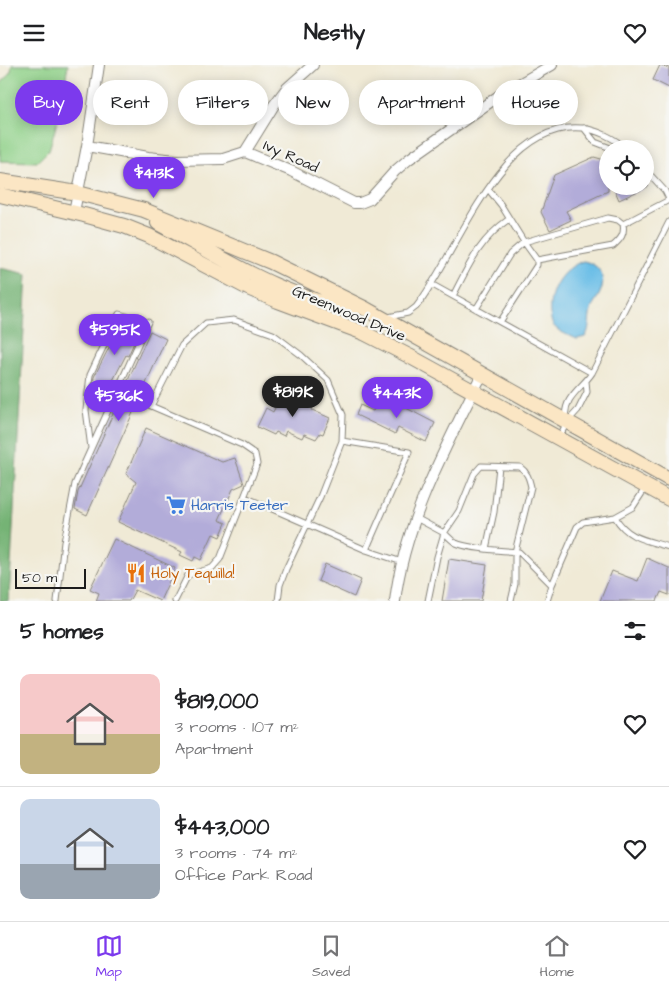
<!DOCTYPE html>
<meta charset="utf-8">
<style>
body{margin:0;font-family:"Architects Daughter",sans-serif;background:#f2f2f2;color:#202124;height:100vh;display:flex;flex-direction:column;font-size:19px;white-space:nowrap}
*{box-sizing:border-box;margin:0}
p{font-size:16px;color:#757577}
.icon{flex:none;width:28px;height:28px;fill:none;stroke:currentColor;stroke-width:2;stroke-linecap:round;stroke-linejoin:round}
.map{position:relative;height:536px;overflow:hidden}
.side{display:flex;flex-direction:column;background:#fff;flex:1}
.side>*{flex:none}
.guide{position:absolute;left:15px;top:15px;width:640px;height:45px;display:flex;gap:10px}
.fabs{position:absolute;left:599px;top:75px;display:grid;gap:10px}
.fabs a{display:grid;place-items:center;width:55px;height:55px;border-radius:50%;background:#fff;box-shadow:0 2px 12px #0003;font-size:25px}
.scale{position:absolute;left:15px;bottom:12px;width:71px;box-sizing:border-box;padding-left:5px;border:2px solid #1c1c1c;border-top:0;font-size:14px;line-height:18px;white-space:nowrap;color:#1c1c1c;-webkit-text-stroke:4px #f6f6f2;paint-order:stroke}
.price{position:absolute;translate:-50% -42px;padding:0 11px;border-radius:18px;background:#7c3aed;color:#fff;font-size:16px;line-height:32px;filter:drop-shadow(0 1px 2px #0008)}
.price::after{content:'';position:absolute;left:50%;top:30px;width:15px;height:11px;margin-left:-8px;background:inherit;clip-path:polygon(0 0,100% 0,50% 100%)}
.price.current{background:#222;color:#fff}
ul{padding:0;list-style:none}
li{display:flex;align-items:center;gap:15px;height:125px;padding:0 20px}
li+li{border-top:1px solid #e0e0e0}
li span{display:grid;place-items:center;flex:none;width:140px;height:100px;border-radius:10px;color:#555}
li>.icon{margin-inline-start:auto}
span .icon{width:60px;height:60px;fill:#fffc;stroke-width:1}
li b{font-size:21px}
h2{display:flex;justify-content:space-between;align-items:center;height:60px;padding:0 20px;font-size:21px}
.pill{padding:0 18px;border-radius:22px;background:#fff;box-shadow:0 2px 12px #0003;font-size:18px;line-height:45px}
.pill.current{background:#7c3aed;color:#fff}
header{display:flex;justify-content:space-between;align-items:center;height:65px;padding:0 20px;background:#fff;font-size:22px;font-weight:700}
.menu{display:flex;justify-content:space-around;align-items:center;height:70px;border-top:1px solid #e0e0e0;background:#fff;font-size:14px;color:#757577}
.menu a{display:grid;justify-items:center;gap:2px}
.menu .current{color:#7c3aed}
.map>svg:first-child{display:block}
.green{fill:#90d189;stroke:#567652}
.forest{fill:#74b375;stroke:#486848}
.water{fill:#6abee7;stroke:#436d82}
.building{fill:#b2acd9}
.lines{fill:none;stroke-linecap:round;stroke-linejoin:round}
.lane-casing{stroke:#868379;stroke-width:7}
.street-casing{stroke:#868379;stroke-width:12}
.secondary-casing{stroke:#868379;stroke-width:16}
.lane{stroke:#fff;stroke-width:5}
.street{stroke:#fff;stroke-width:10}
.secondary{stroke:#fbe6c4;stroke-width:14}
.labels{text-anchor:middle;stroke-width:4.5;stroke-linejoin:round;paint-order:stroke}
.street-label{font-size:15px;fill:#1c1c1c;stroke:#f6f6f2}
.shop-label{font-size:15px;fill:#366cbe;stroke:#f6f6f2;text-anchor:start}
.food-label{font-size:15px;fill:#c56008;stroke:#f6f6f2;text-anchor:start}
</style>
<header><svg class="icon" aria-label="menu" viewBox="0 0 24 24"><path d="M4 6h16M4 12h16M4 18h16"/></svg>Nestly<svg class="icon" aria-label="heart" viewBox="0 0 24 24"><path d="M12 20l-8-8c-3-5 5-10 8-4 3-6 11-1 8 4z"/></svg></header>
<div class="map">
<svg width="669" height="536" viewBox="0 0 669 536">
<rect width="100%" height="100%" fill="#f6f6f2"/>
<filter id="ink" filterUnits="userSpaceOnUse"><feTurbulence type="fractalNoise" baseFrequency=".02" numOctaves="2"/><feDisplacementMap in="SourceGraphic" scale="10" xChannelSelector="R" yChannelSelector="G"/><feConvolveMatrix kernelMatrix="1 2 1 2 8 2 1 2 1" color-interpolation-filters="sRGB"/></filter>
<filter id="wash" filterUnits="userSpaceOnUse"><feTurbulence type="fractalNoise" baseFrequency=".0096" numOctaves="4" result="noise"/><feDisplacementMap in="SourceGraphic" scale="20" xChannelSelector="R" yChannelSelector="G"/><feGaussianBlur stdDeviation="1.12" result="paint"/><feColorMatrix in="noise" values="0 0 0 0 0 0 0 0 0 0 0 0 0 0 0 0 0 1.4 0 .05"/><feComposite in="paint" operator="in"/></filter>
<g filter="url(#wash)">
<rect width="100%" height="100%" fill="#f0ead6"/>
<!-- green -->
<path class="green" d="M12,0h56l-8,47 -11,38 -12,12 -37,-1v-76l11,-14z"/>
<!-- forest -->
<path class="forest" d="M0,203l27,6 -18,327h-9z"/>
<!-- water -->
<path class="water" d="M583,196c17,3 24,16 17,32 -2,5 -6,9 -8,14 -4,10 -1,22 -7,30l-8,2c-7,-3 -19,-7 -24,-14 -2,-3 -2,-7 -3,-11 -2,-23 11,-45 33,-53z"/>
<g id="blocks">
<!-- building -->
<path class="building" d="M660,0l9,3v20l-16,-8z
M594,92l14,4v30l-42,20 5,9 -21,10 -9,-18 13,-37z
M613,121h36l-30,14z
M123,255l17,9 -12,27 -2,-1 -20,39 -13,-6 1,-11z
M150,266l16,8 -79,176 -12,-6 3,-17z
M284,324l14,6 -2,3 17,8 -1,4 18,8 -7,16 -3,-1 -4,6 -12,-5 -2,4 -16,-7 -2,5 -8,-4 -2,3 -17,-8 9,-19 7,4z
M381,330l54,28 -9,19 -28,-14 -3,6 -39,-19 4,-10 13,6z
M146,363l76,34 13,-4 9,26 -11,5 -14,31 7,3 -6,14 -7,-3 -12,26 -6,-3 -2,4 -13,-6 2,-3 -64,-30 18,-40 -10,-8z
M114,474l61,29 -15,33 -25,-11 -6,11h-33l3,-8 -9,-4z
M647,493l22,10v27l-8,-3 -4,9h-57l12,-30 26,10z
M449,494l38,6 -6,36h-39z
M325,499l36,16 -7,17 -36,-16z"/>
</g>
</g>
<g filter="url(#ink)">
<use href="#blocks" fill-opacity="0" stroke="#868379" stroke-width="1"/>
<g class="lines">
<defs>
<path id="lane" d="M584,63l11,14 18,7
M645,104l20,22 4,8
M488,124l13,16 23,37 84,-24 10,2 5,4 46,-24
M431,219l161,89
M453,231c16,-31 26,-56 56,-77
M476,244l34,-55 14,-12 13,18
M388,252l20,-4 8,-6c42,-53 84,-187 166,-179 15,2 33,10 44,21
M500,257l37,-57v-5l76,-14c8,-7 12,-12 10,-22
M566,354c-4,-21 17,-32 26,-46l77,-151
M559,373l8,-16 11,-12 9,-18 -1,-11
M342,376l67,11 -43,98
M646,422l-13,20 -18,10c13,22 31,23 54,30
M245,432l121,53 36,12
M416,453l28,15 -7,24 -9,44
M486,484l8,-37 5,-45
M552,520l25,-58 6,-5 32,-5
M57,536l7,-59 11,-58 73,-162 -29,-8 -29,61 -4,35 5,38
M175,536l13,-26 24,-7 8,-9 37,-95 -2,-10 -13,-9 -91,-39 31,-61 24,-22 28,-3 39,14 28,21 27,25 15,35 -1,26 -22,56 -34,72 -6,16 -2,16
M511,536l4,-17v-32l16,-65c-2,-9 -4,-15 -11,-20l-39,-1 -7,8 -15,37 -15,22c4,3 8,8 12,10 16,7 46,7 63,9l33,33 -5,16"/>
<path id="street" d="M87,81l61,11 28,3 47,-1 22,-7 46,19 63,32h6l10,-4 25,-28 14,-12 91,-64 52,-30
M245,87l29,-47 12,-16 27,-24
M74,147l13,-66 12,-81
M395,536c10,-81 51,-154 87,-227"/>
<path id="secondary" d="M0,116l78,12 66,17 127,52 95,47 303,170
M0,130l84,20 40,11 25,10 99,52 30,13 86,32 45,23 260,143
M158,158c59,31 129,79 197,85"/>
</defs>
<!-- lane casing -->
<use href="#lane" class="lane-casing"/>
<!-- street casing -->
<use href="#street" class="street-casing"/>
<!-- secondary casing -->
<use href="#secondary" class="secondary-casing"/>
<!-- lane -->
<use href="#lane" class="lane"/>
<!-- street -->
<use href="#street" class="street"/>
<!-- secondary -->
<use href="#secondary" class="secondary"/>
</g>
</g>
<!-- icons -->
<defs>
<symbol id="supermarket-bare" viewBox="-9 -9 18 18"><path d="M-6-5.5h2.5l.6 2H6L4.5 2H-2.5L-4.4-4H-6ZM-1.5 3.2a1.3 1.3 0 1 0 .1 0ZM3 3.2a1.3 1.3 0 1 0 .1 0Z" fill="#3f7fe0" stroke="#f6f6f2" stroke-width="2.5" paint-order="stroke"/></symbol>
<symbol id="restaurant-bare" viewBox="-9 -9 18 18"><path d="M-5-6h1v4h1v-4h1v4h1v-4h1v5L-1.5 .5V6h-2V.5L-5-1ZM5-6V6H3V1.5H1.5Q1.5-4 5-6Z" fill="#e8710a" stroke="#f6f6f2" stroke-width="2.5" paint-order="stroke"/></symbol>
</defs>
<g fill-rule="evenodd">
<use href="#supermarket-bare" x="162" y="426" width="28" height="28"/>
<use href="#restaurant-bare" x="122" y="494" width="28" height="28"/>
</g>
<g class="labels">
<!-- street labels -->
<g class="street-label">
<text transform="translate(291 91) rotate(24)" y="5">Ivy Road</text>
<text transform="translate(349 248) rotate(23)" y="5">Greenwood Drive</text>
</g>
<!-- shop labels -->
<g class="shop-label">
<text x="191" y="445">Harris Teeter</text>
</g>
<!-- food labels -->
<g class="food-label">
<text x="151" y="513">Holy Tequilla!</text>
</g>
</g>
</svg>
<div class="fabs">
<a><svg class="icon" aria-label="locate" viewBox="0 0 24 24"><circle cx="12" cy="12" r="6"/><path d="M12 2v4M12 18v4M2 12h4M18 12h4"/></svg></a>
</div>
<div class="scale">50 m</div>
<b class="price" style="left:154px;top:134px">$413K</b>
<b class="price" style="left:115px;top:291px">$595K</b>
<b class="price current" style="left:293px;top:353px">$819K</b>
<b class="price" style="left:397px;top:354px">$443K</b>
<b class="price" style="left:119px;top:357px">$536K</b>
<div class="guide">
<a class="pill current">Buy</a>
<a class="pill">Rent</a>
<a class="pill">Filters</a>
<a class="pill">New</a>
<a class="pill">Apartment</a>
<a class="pill">House</a>
</div>
</div>
<section class="side">
<h2>5 homes<svg class="icon" aria-label="filters" viewBox="0 0 24 24"><path d="M4 7h16M4 17h16"/><circle cx="9" cy="7" r="2"/><circle cx="15" cy="17" r="2"/></svg></h2>
<ul>
<li><span style="background:linear-gradient(#f6c9c9 60%,#c2b280 0)"><svg class="icon" aria-label="home" viewBox="0 0 24 24"><path d="M3 11l9-7 9 7M6 9v11h12V9"/></svg></span><div><b>$819,000</b><p>3 rooms · 107 m²</p><p>Apartment</p></div><svg class="icon" aria-label="heart" viewBox="0 0 24 24"><path d="M12 20l-8-8c-3-5 5-10 8-4 3-6 11-1 8 4z"/></svg></li>
<li><span style="background:linear-gradient(#c9d6e8 65%,#9aa5b1 0)"><svg class="icon" aria-label="home" viewBox="0 0 24 24"><path d="M3 11l9-7 9 7M6 9v11h12V9"/></svg></span><div><b>$443,000</b><p>3 rooms · 74 m²</p><p>Office Park Road</p></div><svg class="icon" aria-label="heart" viewBox="0 0 24 24"><path d="M12 20l-8-8c-3-5 5-10 8-4 3-6 11-1 8 4z"/></svg></li>
</ul>
</section>
<nav class="menu">
<a class="current"><svg class="icon" aria-label="map" viewBox="0 0 24 24"><path d="M3 6l6-2 6 2 6-2v14l-6 2-6-2-6 2zM9 4v14M15 6v14"/></svg>Map</a>
<a><svg class="icon" aria-label="saved" viewBox="0 0 24 24"><path d="M7 4h10v16l-5-4-5 4z"/></svg>Saved</a>
<a><svg class="icon" aria-label="home" viewBox="0 0 24 24"><path d="M3 11l9-7 9 7M6 9v11h12V9"/></svg>Home</a>
</nav>
